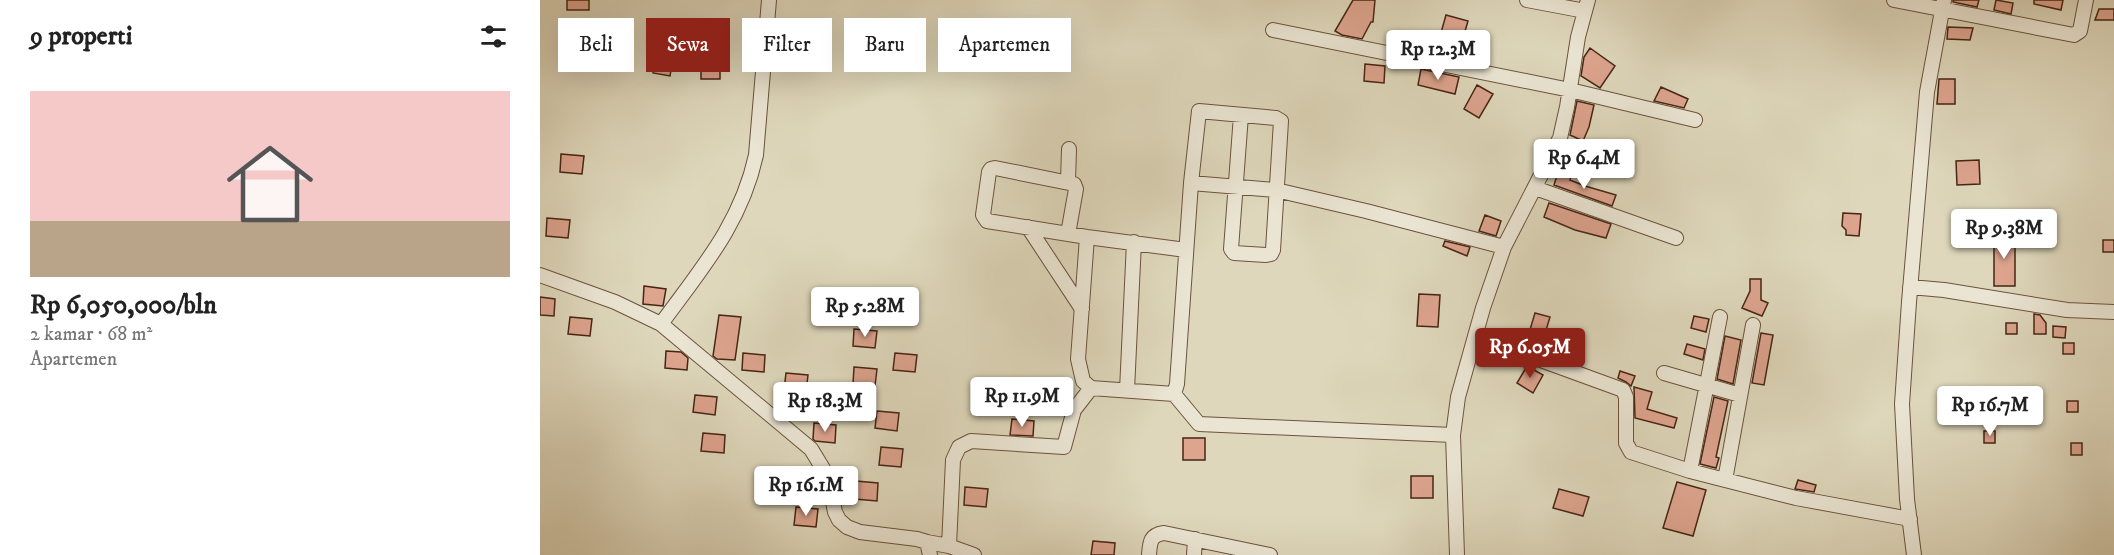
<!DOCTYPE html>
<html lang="id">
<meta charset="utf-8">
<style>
body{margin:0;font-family:"IM FELL DW Pica",serif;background:#f2f2f2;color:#222;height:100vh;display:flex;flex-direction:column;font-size:22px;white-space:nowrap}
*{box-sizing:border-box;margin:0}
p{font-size:20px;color:#767676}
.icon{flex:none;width:33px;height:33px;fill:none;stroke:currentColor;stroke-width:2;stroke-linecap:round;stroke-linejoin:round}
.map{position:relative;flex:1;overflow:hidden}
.drawer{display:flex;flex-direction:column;background:#fff;width:540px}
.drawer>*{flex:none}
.banner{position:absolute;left:18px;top:18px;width:570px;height:54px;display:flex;gap:12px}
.price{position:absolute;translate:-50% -51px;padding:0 14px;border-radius:6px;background:#fff;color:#222;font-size:20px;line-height:39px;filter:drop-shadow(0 2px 3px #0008)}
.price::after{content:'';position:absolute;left:50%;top:36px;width:18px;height:14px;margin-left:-9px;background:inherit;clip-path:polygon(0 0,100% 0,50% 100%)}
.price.selected{background:#8f2418;color:#fff}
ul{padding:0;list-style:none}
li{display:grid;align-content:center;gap:12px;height:318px;padding:0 30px}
li span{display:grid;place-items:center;height:186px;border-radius:0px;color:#555}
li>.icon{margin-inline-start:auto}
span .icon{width:108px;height:108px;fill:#fffc;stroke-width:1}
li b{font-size:26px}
h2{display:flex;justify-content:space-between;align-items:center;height:72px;padding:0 30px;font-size:26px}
.tag{padding:0 21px;border-radius:0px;background:#fff;box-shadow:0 6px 24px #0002;font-size:21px;line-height:54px}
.tag.selected{background:#8f2418;color:#fff}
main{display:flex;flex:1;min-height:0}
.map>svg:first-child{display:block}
.building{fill:#dda48e;stroke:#472514;stroke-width:1.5}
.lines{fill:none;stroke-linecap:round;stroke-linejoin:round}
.minor-casing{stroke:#6d523e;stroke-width:16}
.minor{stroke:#eae5d3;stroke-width:14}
</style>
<main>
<section class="drawer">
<h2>9 properti<svg class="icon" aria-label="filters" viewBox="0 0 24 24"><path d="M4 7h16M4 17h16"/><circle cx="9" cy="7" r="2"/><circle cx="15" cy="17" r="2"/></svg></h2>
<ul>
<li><span style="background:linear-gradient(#f6c9c9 70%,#b9a48a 0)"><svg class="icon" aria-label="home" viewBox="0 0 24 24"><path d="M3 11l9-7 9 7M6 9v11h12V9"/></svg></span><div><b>Rp 6,050,000/bln</b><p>2 kamar · 68 m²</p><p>Apartemen</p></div></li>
</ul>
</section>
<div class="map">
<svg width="1574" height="555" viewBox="0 0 1574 555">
<rect width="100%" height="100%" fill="#ded7bb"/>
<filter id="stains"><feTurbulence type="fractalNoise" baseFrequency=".00333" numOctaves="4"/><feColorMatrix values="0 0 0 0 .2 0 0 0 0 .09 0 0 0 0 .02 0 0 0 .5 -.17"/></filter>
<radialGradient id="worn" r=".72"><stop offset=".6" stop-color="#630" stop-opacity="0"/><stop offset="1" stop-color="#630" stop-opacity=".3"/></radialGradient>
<!-- building -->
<path class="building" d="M27,0h22v10h-22z
M813,0h22l-2,22h-2l-9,17 -20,-4 -7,-4z
M1413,0h26l-2,7 -24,-5z
M1456,0l17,3 -2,11 -17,-4z
M1494,0h29l-2,10 -27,-6z
M1559,9h15v11h-19z
M906,15l22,6 -5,17h3l-2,16 -23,-3 1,-22z
M1408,27l25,1 -3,12 -23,-1z
M1050,48l25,18 -15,22 -19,-12 3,-19z
M115,61l17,3 -2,12 -17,-3z
M161,61h19v18h-19z
M825,64l20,2 -1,17 -20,-2z
M881,69l38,8 -4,17 -37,-9z
M1399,79h16v25h-18z
M937,85l16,9 -14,24 -15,-9z
M1121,87l27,12 -4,9 -30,-7z
M1037,101l17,4 -5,22 -6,14 -13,-6z
M21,154l23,2 -2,18 -22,-2z
M1439,160l1,24 -23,1 -1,-24z
M1018,172l13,5 -1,3 15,6 31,9 -4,11 -58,-21z
M1009,203l62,21 -5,14 -31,-8 -31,-13z
M1303,213l18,1 -2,22 -13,-1v-5l-4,-4z
M945,215l16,6 -5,15 -17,-5z
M7,218l23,2 -2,18 -22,-2z
M1452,230h11v11h12v45h-21v-44h-2z
M1563,240h11v12h-11z
M905,241l25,6 -3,9 -24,-10z
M1210,279h11v21l7,3 -6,13 -20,-8 8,-17z
M104,286l22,3 -3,17 -20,-2z
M879,294l21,1 -2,32 -21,-1z
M0,297l15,2 -1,17 -14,-1z
M995,313l15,4 -6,20 -15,-4z
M1494,314l6,1 6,8v11h-12z
M179,315l22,2 -6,43 -18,-1 -4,-3z
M1154,316l15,3 -3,13 -15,-4z
M30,317l22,2 -2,17 -22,-2z
M1466,323h11v11h-11z
M1513,326l13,1 -1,11 -12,-1z
M314,329l23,2 -2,17 -22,-2z
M1221,333l12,2 -9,50 -12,-2z
M1185,336l16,4 -8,44 -16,-5z
M1523,343h11v11h-11z
M1147,344l18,5 -2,11 -19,-6z
M126,351l15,1 7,6 -1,12 -22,-2z
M203,353l22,2 -1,17 -22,-2z
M355,353l22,2 -2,17 -22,-2z
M987,366l16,9 -10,18 -16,-10z
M314,367l23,2 -2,17 -22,-2z
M1080,371l15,5 -4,10 -5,-4 -8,-4z
M246,373l22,2 -2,17 -22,-2z
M1094,387l18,5 -5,17 30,9 -3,10 -39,-10z
M296,393l22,2 -1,17 -22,-1z
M155,395l22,2 -2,18 -22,-3z
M1174,397l14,4 -12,56 3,1 -3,10 -16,-4z
M1527,401h11v11h-11z
M337,411l22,2 -2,18 -22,-3z
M472,419l22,2 -1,15 -23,-1z
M274,423l22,2 -1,18 -20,-2 -2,-2z
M1444,431h11v12h-11z
M163,433l22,2 -1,18 -23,-2z
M643,438h22v22h-22z
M1531,443h11v12h-11z
M341,447l22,2 -2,18 -22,-2z
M871,476h22v22h-22z
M1258,480l18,5 -2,7 -19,-3z
M316,481l22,2 -1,18 -22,-2z
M1137,482l29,8 -13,46 -30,-8z
M425,487l23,2 -2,18 -22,-2z
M1019,489l30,8 -6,19 -30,-8z
M256,507l22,2 -2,18 -22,-2z
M553,541l22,2 -1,12h-23z"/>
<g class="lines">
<defs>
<path id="minor" d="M987,0l58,11
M1354,0l180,35 6,-4 6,-31
M733,30l297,60 125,30
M528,181l1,-32
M651,183l85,7 90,21 138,36
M995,188l141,50
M488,227l54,82
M528,234l8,-45 -2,-5 -79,-16 -4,1 -2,3 -6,43 4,6 100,16 99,13
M547,237l-9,122 5,22 8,7
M0,275l75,27 46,22 150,125 17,28 7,35 4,8 8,7 13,5 57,7 10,3 3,13
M1370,287l34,3 123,20 47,2
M121,324c40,-55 80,-100 95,-169l13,-155
M935,336l148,54 3,7v46l5,9 59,19 106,27 114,21
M1124,373l76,22
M587,390l7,-148
M634,394l3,-10 14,-201 8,-72 77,7 5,3 -8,129 -2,4 -5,1 -32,-2 -3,-4 10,-134
M1150,471l30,-154
M1185,480l28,-155
M387,542l22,4 25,9
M409,546l4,-86 6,-13 12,-6 93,6 10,-37 17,-22 83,6 25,30 254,11
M609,555c1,-13 1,-20 15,-22l106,22
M654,555l1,-16
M917,555l-4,-120 5,-38 25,-89 21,-61 56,-109 7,-31 11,-70 10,-37
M1374,555l-7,-56 -5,-95 7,-102 18,-210 17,-92"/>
</defs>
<!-- minor casing -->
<use href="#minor" class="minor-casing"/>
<!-- minor -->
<use href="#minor" class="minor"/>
</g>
<rect width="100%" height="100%" filter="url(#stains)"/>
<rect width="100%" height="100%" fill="url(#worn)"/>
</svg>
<b class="price" style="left:898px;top:81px">Rp 12.3M</b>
<b class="price" style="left:1044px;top:190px">Rp 6.4M</b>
<b class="price" style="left:1464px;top:260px">Rp 9.38M</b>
<b class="price" style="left:325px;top:338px">Rp 5.28M</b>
<b class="price selected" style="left:990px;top:379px">Rp 6.05M</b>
<b class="price" style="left:482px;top:428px">Rp 11.9M</b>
<b class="price" style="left:285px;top:433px">Rp 18.3M</b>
<b class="price" style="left:1450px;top:437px">Rp 16.7M</b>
<b class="price" style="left:266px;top:517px">Rp 16.1M</b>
<div class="banner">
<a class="tag">Beli</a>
<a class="tag selected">Sewa</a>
<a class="tag">Filter</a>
<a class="tag">Baru</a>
<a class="tag">Apartemen</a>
</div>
</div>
</main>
